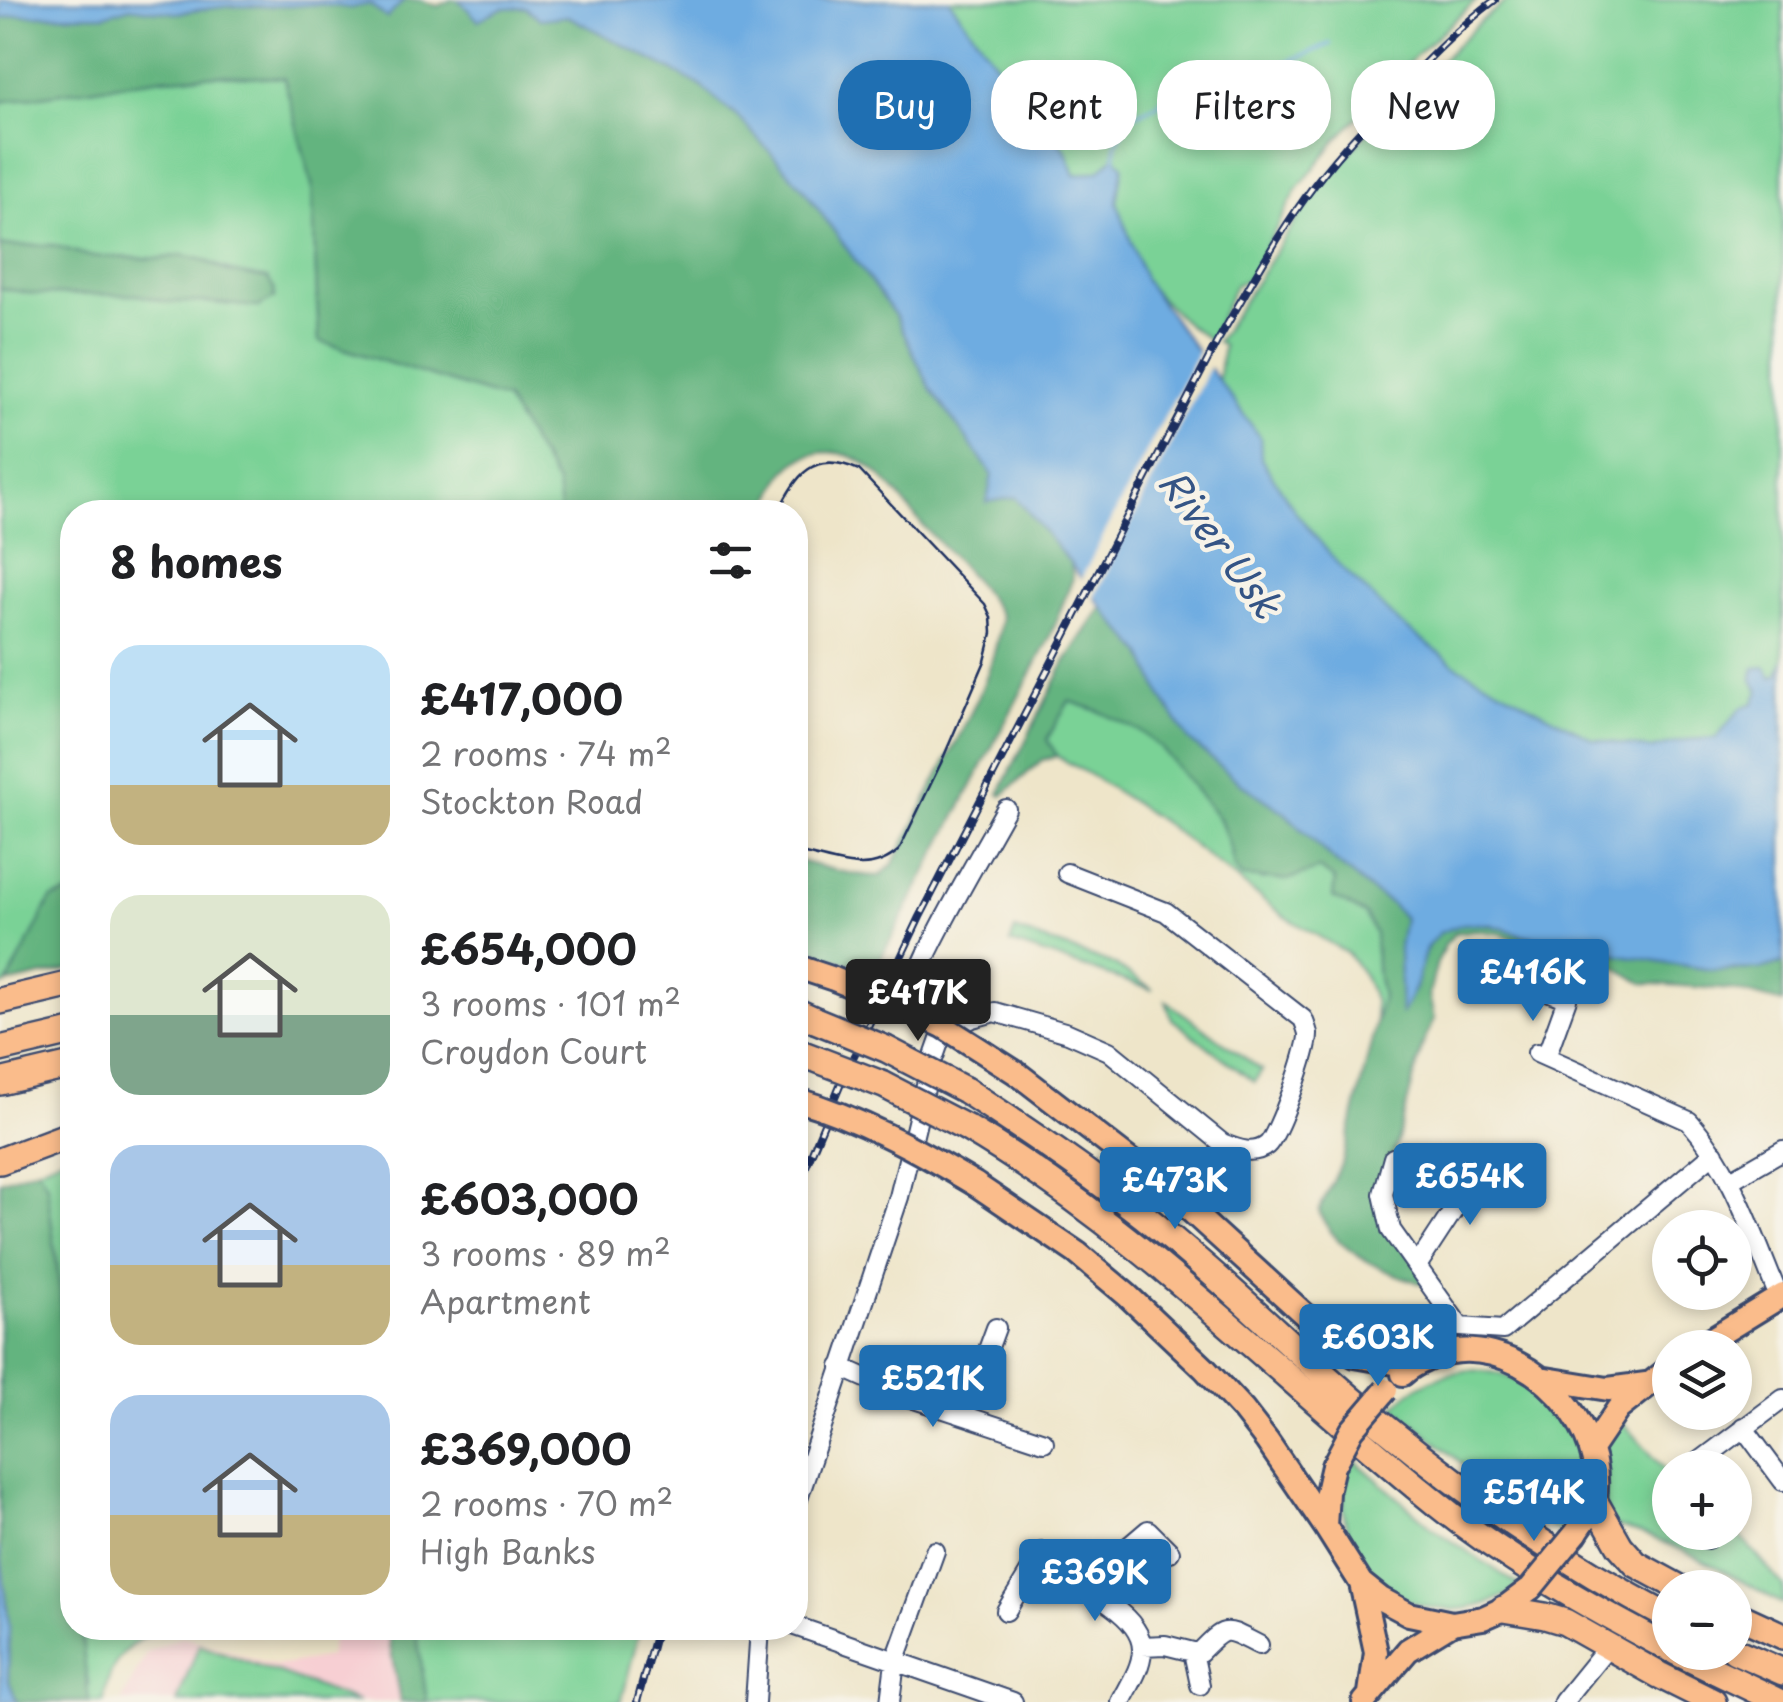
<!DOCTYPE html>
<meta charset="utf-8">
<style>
body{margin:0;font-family:"Playpen Sans",sans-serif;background:#f2f2f2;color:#202124;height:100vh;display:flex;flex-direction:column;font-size:38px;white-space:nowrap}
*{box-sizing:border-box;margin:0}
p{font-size:32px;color:#757577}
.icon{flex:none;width:55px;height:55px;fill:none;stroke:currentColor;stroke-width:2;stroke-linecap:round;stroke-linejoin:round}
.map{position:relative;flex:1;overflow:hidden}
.panel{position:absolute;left:60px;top:500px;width:748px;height:1140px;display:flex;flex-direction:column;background:#fff;border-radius:40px;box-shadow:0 5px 15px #0003}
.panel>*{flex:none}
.hud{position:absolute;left:838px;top:60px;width:795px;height:90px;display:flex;gap:20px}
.fabs{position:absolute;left:1652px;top:1210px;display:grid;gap:20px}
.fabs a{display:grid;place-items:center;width:100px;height:100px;border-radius:50%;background:#fff;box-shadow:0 5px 15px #0003;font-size:50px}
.price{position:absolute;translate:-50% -85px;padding:0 22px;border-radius:10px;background:#1f6fb2;color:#fff;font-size:32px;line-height:65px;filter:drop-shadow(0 2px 5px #0008)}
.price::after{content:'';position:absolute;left:50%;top:60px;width:30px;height:22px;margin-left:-15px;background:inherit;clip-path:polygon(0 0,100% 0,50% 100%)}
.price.active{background:#222;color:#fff}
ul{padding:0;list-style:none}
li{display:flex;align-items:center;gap:30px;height:250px;padding:0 50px}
li span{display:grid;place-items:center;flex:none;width:280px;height:200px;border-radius:30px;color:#555}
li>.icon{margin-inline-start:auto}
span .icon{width:120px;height:120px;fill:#fffc;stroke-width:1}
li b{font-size:42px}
h2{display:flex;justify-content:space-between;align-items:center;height:120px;padding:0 50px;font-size:42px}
.pill{padding:0 35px;border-radius:40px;background:#fff;box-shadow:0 5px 15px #0003;font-size:35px;line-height:90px}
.pill.active{background:#1f6fb2;color:#fff}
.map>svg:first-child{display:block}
.built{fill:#f7cfd3}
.green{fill:#7ad296;stroke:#4a807a;stroke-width:2.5}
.forest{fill:#63b47f;stroke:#3f726e;stroke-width:2.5}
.water{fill:#6eace1;stroke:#446ea0;stroke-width:2.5}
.pier{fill:#eee5c9}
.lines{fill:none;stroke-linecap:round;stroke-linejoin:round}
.stream{stroke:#6eace1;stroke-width:4}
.minor-casing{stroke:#3b4a6e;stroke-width:22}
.major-casing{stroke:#3b4a6e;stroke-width:28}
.highway-casing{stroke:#3b4a6e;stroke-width:30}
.minor{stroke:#fff;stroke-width:18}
.major{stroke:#fabc8b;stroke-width:22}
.highway{stroke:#fabc8b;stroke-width:25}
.tram{stroke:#1b2f5e;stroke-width:2.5}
.rail-casing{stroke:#1b2f5e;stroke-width:8}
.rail{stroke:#f7f3e8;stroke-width:4;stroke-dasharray:11;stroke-linecap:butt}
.major-bridge-casing{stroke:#3b4a6e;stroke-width:28;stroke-linecap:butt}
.highway-bridge-casing{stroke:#3b4a6e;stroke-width:30;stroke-linecap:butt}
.major-bridge{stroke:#fabc8b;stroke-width:22}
.highway-bridge{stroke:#fabc8b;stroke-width:25}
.labels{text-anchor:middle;stroke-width:9;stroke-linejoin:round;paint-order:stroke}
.water-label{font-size:38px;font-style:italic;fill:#345485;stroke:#f7f3e8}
</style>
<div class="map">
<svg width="1783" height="1702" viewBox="0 0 1783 1702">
<rect width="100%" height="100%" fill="#f7f3e8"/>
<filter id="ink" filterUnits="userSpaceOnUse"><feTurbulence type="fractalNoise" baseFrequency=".01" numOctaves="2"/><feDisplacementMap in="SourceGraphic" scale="20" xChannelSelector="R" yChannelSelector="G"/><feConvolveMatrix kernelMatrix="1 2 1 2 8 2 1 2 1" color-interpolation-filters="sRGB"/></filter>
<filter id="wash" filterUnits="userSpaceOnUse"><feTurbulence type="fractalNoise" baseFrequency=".0048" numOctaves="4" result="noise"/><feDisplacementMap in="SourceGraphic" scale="40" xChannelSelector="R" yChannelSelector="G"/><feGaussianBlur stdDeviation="2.25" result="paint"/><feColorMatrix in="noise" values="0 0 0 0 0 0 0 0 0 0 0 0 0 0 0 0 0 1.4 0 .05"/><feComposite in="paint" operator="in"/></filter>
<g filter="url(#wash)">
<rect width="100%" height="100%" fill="#eee5c9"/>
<!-- built -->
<path class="built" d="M347,1628h40l13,74h-279l26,-50 35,-16 94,30 53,-9 4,-21z"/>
<!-- green -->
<path class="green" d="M855,0h622l-57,51 -83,88 -40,51 -48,89 -14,6 -25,55 -22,-15 -37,-36 67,91 5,-34 -6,-4 92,-142 57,-66 115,-113 27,-21h275v783l-306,-12z
M220,75l64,3 28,107 7,156 186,58 52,85 3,28h-488v381l-21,7 -44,84 -7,2v-698l34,6 104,1 30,7h37l53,5 16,-18 -70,-29 -22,-5 -23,4 -70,-3 -36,-11 -53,1v-144l162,-24z
M1069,701c24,8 51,17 73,31 18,11 69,71 78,90 8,14 11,30 14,45l28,13 57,-11 16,11 -2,17 32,17 10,20 1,33 6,30 -6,26 -2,-24 -11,-25 -16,-21 -63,-37 -117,-91 -70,-46 -40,-23 -10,-17z
M1015,930l100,35 38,25 -143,-47z
M1166,1001l96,69 -8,12 -82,-63z
M72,1152v393l-10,-113 -1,-135 -14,-112 -9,-17z
M1469,1370c90,2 139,87 95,166l-88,-61 -82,-68c21,-22 44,-33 75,-37z
M1615,1413l55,63v56l33,1 5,5 8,-5 19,-1v-2l48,56v18c-51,-28 -118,-69 -175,-79l-14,-50z
M1352,1458l82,71 86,57c-93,67 -209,-20 -168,-128z
M81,1628h82c-35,13 -56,35 -59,74h-15l-2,-16 2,-1 -4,-17z
M416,1628h224l-19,74h-194z
M199,1644l160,58h-182z"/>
<!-- forest -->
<path class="forest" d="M404,0h15l19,6 13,-6h8l19,20 24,-12 24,-1 14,12 27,-3 131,68 43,36 62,68 92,127 36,74 62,85 23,22 55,68 2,14 -25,63 -175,332 -78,-29v-84c29,7 55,16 85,16l12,-11c16,-26 29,-55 43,-83 27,-51 60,-107 66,-165 -20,-34 -49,-60 -75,-88 -29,-32 -57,-84 -107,-76 -14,3 -24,7 -33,18 -9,11 -14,28 -20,41h-206l-3,-28 -52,-85 -186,-58 -7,-156 -28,-107 -64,-3 -58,3 -162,24v-83l17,-4h88l25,-8 45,6 55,-7h60l29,-2 31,4 20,-4 17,14z
M53,245l36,11 70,3 23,-4 22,5 25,12 39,7 6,10v9l-16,9 -53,-5h-37l-30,-7 -104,-1 -34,-6v-42z
M1102,607l41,47 19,43 27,43 50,42 45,30 52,50 34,28 19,12 15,16 -5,29 16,40c5,-18 8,-44 26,-55 31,-20 65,0 97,6 38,8 76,16 115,22 43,8 88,17 130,3v40l-49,-13 -91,-7 -39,-22 -68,-15 -35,-12 -26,-4 -19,3 -10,10 -9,20 -8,31 5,25 -12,28 -29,111 -2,72 41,57c-42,-13 -95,-31 -113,-76l24,-51 39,-163 -6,-30 -1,-33 -10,-20 -32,-17 2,-17 -16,-11 -32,11 -45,-3 -8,-10 -3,-18 -11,-29 -58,-71 -20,-17 -46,-22 -27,-9 -22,38 10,17 -15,4 -40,36 -3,-2 66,-132z
M72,893v76l-65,15 44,-85z
M38,1168l9,17 14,112 1,135 10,113v83h9l8,74h-72l-9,-23 1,-54 -9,-78v-366z
M387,1628h29l11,74h-27z"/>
<!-- water -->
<path class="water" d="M0,0h404l-17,18 -17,-14 -20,4 -31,-4 -29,2h-60l-55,7 -45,-6 -25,8h-88l-17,4z
M459,0h490l47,63 69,86 10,26 24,-4 16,-15 8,10 -6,36 28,79 115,156 1,22 36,55 41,50 61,59 58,43 136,73 59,10 34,-9 30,-2 25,-30 13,-5 5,-12 -7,-13 3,-10 11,-1 5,10 7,-2 5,-15v303l-20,6 -51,1 -102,-17 -84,-17 -37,-12h-26l-24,9 -13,15 -11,39 -14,28 -2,-68 5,-29 -15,-16 -19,-12 -34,-28 -52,-50 -45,-30 -50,-42 -27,-43 -19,-43 -41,-47 -31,-43 -55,-67 -29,5 5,-28 -61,-85 -36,-74 -92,-127 -62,-68 -43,-36 -130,-68 -28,3 -14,-12 -24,1 -24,12z
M0,1548l9,77 -1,54 9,23h-17z"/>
<!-- pier -->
<path class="pier" d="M1200,348l11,16 -119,237 -13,-18z"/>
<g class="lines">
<!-- stream -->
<path class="stream" d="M1115,158l1,-13 13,-28 28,-12 15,-15 19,-6 18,-11 14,-1 27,6 80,-34"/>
</g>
</g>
<g filter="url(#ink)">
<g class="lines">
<defs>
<path id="minor" d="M1006,809c-15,28 -97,165 -93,186 3,14 20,27 30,36l30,-13 22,-6 73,21 41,18 113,92c15,6 31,13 45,2 11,-9 42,-96 41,-111 0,-2 -4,-13 -5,-15l-137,-107 -99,-39
M1533,985l34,14 -21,58
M1537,1053l152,68c44,49 65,117 90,176
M1393,1158l-10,36 8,36 69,97 43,3 211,-177
M1729,1181l54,-31
M1417,1266l49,-75 23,-7 9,-10
M841,1367l67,30 136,45
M964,1415l32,-87
M1743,1427l40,54
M1691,1468l92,-69
M1670,1486v2
M795,1508l104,-311 31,-129 13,-37
M1703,1532l4,7
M1036,1564c30,16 108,47 106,87 -1,18 -13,35 -21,51
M1081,1587l67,-57 22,22
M1006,1611l36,-59
M795,1626l218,76
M1142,1646l23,-1 28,7h7c27,-28 25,-24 59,-7
M1193,1652l7,33
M755,1702l5,-74
M890,1702l5,-40 40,-111
M1563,1702l39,-48"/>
<path id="major" d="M795,966l39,13
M1018,1074l149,115 171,156 17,11 56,10
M975,1184l102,69 50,42 77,73 39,42 24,31 58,85
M1697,1348l86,-53
M1403,1374c8,-8 16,-11 27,-16 81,-34 178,57 165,141 -2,12 -13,24 -19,34
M1540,1378l68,11 38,-5
M1591,1449l27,-40 52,-41
M1333,1466l-6,26 -2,34 36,57 20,16 28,15 43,9 31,-5 20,-9 28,-21
M1361,1583l15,69 -6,41
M1364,1702l44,-52 44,-27"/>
<path id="highway" d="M0,1001l72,-17
M795,1011l20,9
M0,1049l72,-17
M0,1082l72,-17
M965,1090c81,53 160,107 233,171 62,53 119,111 182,162 90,74 187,141 290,195
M967,1128c175,103 314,250 470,376 71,57 153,103 233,145
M0,1161l72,-27
M1595,1502l25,44 16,18 44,24
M1503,1609l42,7 20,6 94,53 54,27
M1735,1614l48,22
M1735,1651l48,21
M1676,1652l104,50"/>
</defs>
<!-- minor casing -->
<use href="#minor" class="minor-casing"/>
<!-- major casing -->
<use href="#major" class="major-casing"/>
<!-- highway casing -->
<use href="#highway" class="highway-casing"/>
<!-- minor -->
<use href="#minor" class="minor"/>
<!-- major -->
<use href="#major" class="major"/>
<!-- highway -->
<use href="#highway" class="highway"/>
<!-- tram -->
<path class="tram" d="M778,512c18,-37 36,-63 81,-42l126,134 6,13 1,16 -7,28 -44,102 -42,87c-32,29 -67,8 -104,2
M795,725c10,20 9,35 0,55"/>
<defs>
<path id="rail" d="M795,1193l45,-108 80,-168 297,-575c28,-48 55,-98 88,-144 26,-37 58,-71 90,-104 31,-33 64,-67 100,-94
M637,1702l20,-74"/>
</defs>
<!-- rail casing -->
<use href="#rail" class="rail-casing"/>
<!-- rail -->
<use href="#rail" class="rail"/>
<defs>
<path id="major-bridge" d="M834,979l57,23 52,24 75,48
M795,1099c64,19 123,51 180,85
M1333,1466l19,-36 34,-40
M1531,1588l45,-55"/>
<path id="highway-bridge" d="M815,1020l71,29 79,41
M795,1051l89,34 83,43"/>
</defs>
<!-- major-bridge casing -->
<use href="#major-bridge" class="major-bridge-casing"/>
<!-- highway-bridge casing -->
<use href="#highway-bridge" class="highway-bridge-casing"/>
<!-- major-bridge -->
<use href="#major-bridge" class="major-bridge"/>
<!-- highway-bridge -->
<use href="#highway-bridge" class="highway-bridge"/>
</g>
</g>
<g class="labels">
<!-- water labels -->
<g class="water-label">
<text transform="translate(1219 544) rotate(53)" y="13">River Usk</text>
</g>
</g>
</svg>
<div class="fabs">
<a><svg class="icon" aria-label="locate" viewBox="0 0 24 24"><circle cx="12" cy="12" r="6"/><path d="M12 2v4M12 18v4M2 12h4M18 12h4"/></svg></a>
<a><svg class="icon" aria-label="layers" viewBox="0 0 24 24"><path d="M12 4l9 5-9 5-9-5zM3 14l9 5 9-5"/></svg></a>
<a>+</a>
<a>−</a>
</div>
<b class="price" style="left:1533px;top:1024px">£416K</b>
<b class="price active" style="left:918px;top:1044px">£417K</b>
<b class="price" style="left:1470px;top:1228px">£654K</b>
<b class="price" style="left:1175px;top:1232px">£473K</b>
<b class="price" style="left:1378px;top:1389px">£603K</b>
<b class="price" style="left:933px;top:1430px">£521K</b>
<b class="price" style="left:1534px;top:1544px">£514K</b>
<b class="price" style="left:1095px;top:1624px">£369K</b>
<div class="hud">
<a class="pill active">Buy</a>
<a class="pill">Rent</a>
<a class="pill">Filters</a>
<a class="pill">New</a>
</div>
<section class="panel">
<h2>8 homes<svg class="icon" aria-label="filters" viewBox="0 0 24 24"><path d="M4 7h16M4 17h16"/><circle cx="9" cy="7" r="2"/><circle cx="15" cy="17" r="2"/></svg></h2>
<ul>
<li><span style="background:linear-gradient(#bfe0f5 70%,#c2b280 0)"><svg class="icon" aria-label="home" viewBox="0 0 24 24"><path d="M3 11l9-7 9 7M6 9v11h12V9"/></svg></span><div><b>£417,000</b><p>2 rooms · 74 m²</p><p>Stockton Road</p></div></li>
<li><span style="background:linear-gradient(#dfe7d0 60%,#7fa58c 0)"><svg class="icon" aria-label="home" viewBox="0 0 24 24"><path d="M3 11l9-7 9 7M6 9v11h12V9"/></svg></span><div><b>£654,000</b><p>3 rooms · 101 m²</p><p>Croydon Court</p></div></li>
<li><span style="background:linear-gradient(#a9c7e8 60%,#c2b280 0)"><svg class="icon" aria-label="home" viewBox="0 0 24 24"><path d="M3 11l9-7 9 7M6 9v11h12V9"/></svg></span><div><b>£603,000</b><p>3 rooms · 89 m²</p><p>Apartment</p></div></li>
<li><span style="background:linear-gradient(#a9c7e8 60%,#c2b280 0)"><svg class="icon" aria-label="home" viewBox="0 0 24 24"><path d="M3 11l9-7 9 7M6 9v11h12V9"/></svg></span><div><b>£369,000</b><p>2 rooms · 70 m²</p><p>High Banks</p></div></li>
</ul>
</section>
</div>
